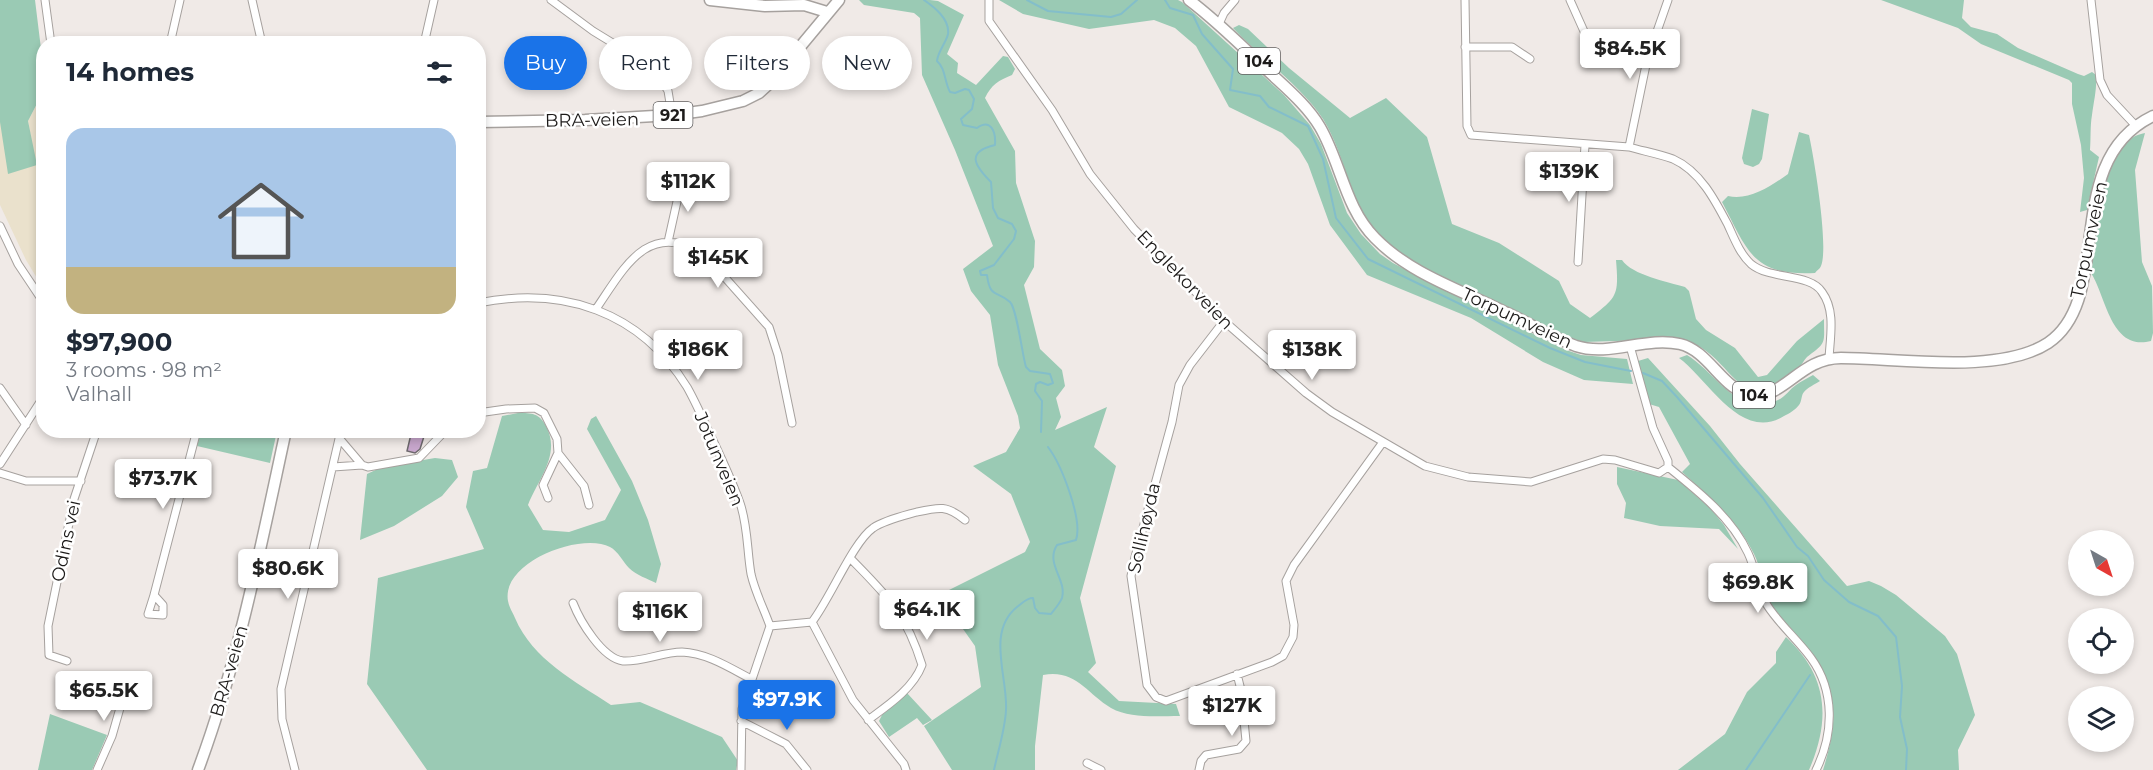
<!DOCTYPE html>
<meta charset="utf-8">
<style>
body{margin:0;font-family:Montserrat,sans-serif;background:#f6f6f7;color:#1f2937;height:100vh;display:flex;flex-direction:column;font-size:22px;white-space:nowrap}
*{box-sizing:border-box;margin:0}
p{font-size:20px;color:#747a83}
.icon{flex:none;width:33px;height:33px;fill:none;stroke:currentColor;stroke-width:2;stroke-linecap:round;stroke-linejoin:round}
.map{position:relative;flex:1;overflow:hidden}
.side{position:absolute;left:36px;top:36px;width:450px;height:402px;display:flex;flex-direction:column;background:#fff;border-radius:24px;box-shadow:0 3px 9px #0003}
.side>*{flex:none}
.guide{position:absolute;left:504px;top:36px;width:570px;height:54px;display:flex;gap:12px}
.needle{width:39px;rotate:141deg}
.buttons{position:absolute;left:2068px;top:530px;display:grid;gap:12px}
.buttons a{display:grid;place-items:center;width:66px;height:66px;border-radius:50%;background:#fff;box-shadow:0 3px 9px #0003;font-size:30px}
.price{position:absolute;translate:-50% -51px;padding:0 14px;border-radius:6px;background:#fff;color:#222;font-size:20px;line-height:39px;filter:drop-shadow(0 2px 3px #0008)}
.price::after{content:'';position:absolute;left:50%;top:36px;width:18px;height:14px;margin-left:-9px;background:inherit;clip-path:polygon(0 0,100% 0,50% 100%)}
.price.active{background:#1a73e8;color:#fff}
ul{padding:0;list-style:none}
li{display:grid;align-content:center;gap:12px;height:318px;padding:0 30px}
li+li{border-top:2px solid #e0e1e3}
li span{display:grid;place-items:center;height:186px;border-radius:18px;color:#555}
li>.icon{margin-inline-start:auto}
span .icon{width:108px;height:108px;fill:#fffc;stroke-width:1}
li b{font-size:26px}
h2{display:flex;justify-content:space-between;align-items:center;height:72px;padding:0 30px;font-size:26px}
.chip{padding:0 21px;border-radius:27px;background:#fff;box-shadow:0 3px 9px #0003;font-size:21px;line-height:54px}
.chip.active{background:#1a73e8;color:#fff}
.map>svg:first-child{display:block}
.education{fill:#eae1cc}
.green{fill:#9acab4}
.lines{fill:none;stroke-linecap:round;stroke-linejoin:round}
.stream{stroke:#83beca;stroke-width:2}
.building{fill:#c7a6cc;stroke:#6d696d;stroke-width:1.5}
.minor-casing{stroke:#a6a19e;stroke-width:9}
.primary-casing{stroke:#a6a19e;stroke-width:13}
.minor{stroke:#fff;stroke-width:7}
.primary{stroke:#fff;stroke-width:10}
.labels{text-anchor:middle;stroke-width:5;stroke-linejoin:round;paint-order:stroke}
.shield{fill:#fff;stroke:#615f5f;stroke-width:1.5}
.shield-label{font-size:16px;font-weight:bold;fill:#1d1b1a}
.street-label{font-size:18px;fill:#1d1b1a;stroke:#fff}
</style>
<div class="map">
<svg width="2153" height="770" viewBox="0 0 2153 770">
<rect width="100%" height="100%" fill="#f0eae7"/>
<!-- education -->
<path class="education" d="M43,92v196l-17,-28 -26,-55v-83l31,16 -3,-17z"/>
<!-- green -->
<path class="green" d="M0,0h35l8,65v27l-15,29 9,44 -29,9 -8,-52z
M859,0h71l8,1 26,14 -17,39 11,9 -1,10 19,12 27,-29 5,1 7,12 -3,6c-13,5 -21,10 -27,23l30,53 1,32 19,58 -1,26 -10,18 16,64 22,21 3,16 -9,12 5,19 -6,13 52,-23 -13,40 22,19 -36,132 16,65 -8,9 31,29 57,3 4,12c-22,0 -49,3 -69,-8 -25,-15 -35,-39 -68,-33l-8,71v24h-83l-28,-44 57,-39 -6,-41 -36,-51 86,-43 5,-10 -19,-48 -38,-28 33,-14 14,-24 -2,-12 -20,-51 -8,-50 -19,-24 -8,-22 30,-23 -38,-96 -33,-75 -2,-57 -6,-5 -50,-8z
M999,0h179l4,2 102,93 26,30 11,19 26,69 14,21 19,20 13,9 43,23 130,64 15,5 46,4 6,25 -49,-4 -41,-18 -72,-44 -104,-43 -37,-50 -22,-61 -9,-15 -17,-16 -53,-26 -33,-61 -21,-18 -21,-8 -65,9 -66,-15z
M1881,0h83l-2,18 9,9 26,7 21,14 60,26 6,2 8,-4 4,3c1,14 -2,25 -4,40 -2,11 -1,23 -2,35l9,7 -12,53 -7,2 4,-34 -3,-33 -9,-41v-21l-3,-3 -88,-36 -23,-16z
M1239,25l9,4 41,39 61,50 36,-20 41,39 25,87 47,19 60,38 11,23 20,14c27,-21 29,-22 26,-58h6c10,15 46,22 63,27l4,4 7,28 10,11 29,18 23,29 9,-2 30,-34 27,-22c0,25 3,23 -17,38 -3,3 -5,8 -9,11 -65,59 -61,-17 -118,-29l-96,3 -14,-4c-31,-16 -62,-31 -94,-46 -34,-16 -73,-30 -98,-58 -30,-34 -32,-78 -55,-115 -22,-33 -63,-62 -90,-91z
M1752,109l17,5 -7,45 -3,5 -6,3 -9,-3 -2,-6z
M1799,132l10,3c5,23 20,112 12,131 -1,3 -4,4 -6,7 -63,3 -67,-22 -93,-71l6,-6c21,5 43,-10 60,-22z
M2145,133l-10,37 7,92 10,24 1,47 -2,8c-42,11 -45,-49 -62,-71 6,-35 11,-111 43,-132 4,-3 9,-4 13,-5z
M1687,355c30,18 51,64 91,45 7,-3 12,-11 18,-15 5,-4 12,-7 17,-10l7,6c-5,3 -13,7 -16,11 -3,3 -2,9 -5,13 -3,4 -10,9 -15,11 -43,27 -76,-37 -105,-58z
M1648,358l62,68 30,38 107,122 22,-5 12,5 15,9 49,41 12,18 18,61 -17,35 1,20h-136c16,-51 16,-81 -18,-125 -11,-14 -25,-27 -35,-43 -8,-14 -8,-32 -16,-48 -16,-33 -45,-58 -72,-82l8,-8 -31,-57 -10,-3 -11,-43z
M518,413c14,0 21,0 28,13 15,28 -7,52 -18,79l15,25 26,2 36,-12 16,-30 -34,-61 4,-10 5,-3 36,65 16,39 13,44 -5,19c-8,-4 -20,-8 -27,-15 -6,-6 -11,-17 -19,-21 -29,-15 -109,15 -102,54 1,6 5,12 7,17 18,42 60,63 96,87l29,-3 82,35 16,24 -2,9h-309l-60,-86 11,-106 106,-29 -18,-42 7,-36 14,-3 15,-52z
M201,431h76l-7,32 -73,-17z
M435,458l17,2 6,17 -16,19 -48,30 -34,14 7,-66 15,-7z
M1617,467l61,13 33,29 13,16 14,24 -19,-20 -59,-3 -36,-8 2,-15 -9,-19z
M1786,637c42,39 45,82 23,133h-131l47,-36 22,-42 29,-29v-11z
M907,693l25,27 -9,5 -6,-7 -28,19 -10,-16 3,-6z
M50,714l57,21 -15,35h-54z"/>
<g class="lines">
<!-- stream -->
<path class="stream" d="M924,0c10,7 26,19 24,34 -2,9 -10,17 -11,27 9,8 7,20 13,31l5,1 10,-4 4,1 5,9 -2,10 -11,10 2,6 14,3c14,-10 19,4 18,17 -30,7 -20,21 -4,37l2,26 5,10 14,6 4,7 -2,8 -20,26 -14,6 1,4h6c3,24 10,15 23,27 7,7 12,52 16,65l4,4 20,3 3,9 -5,2 -8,-3 -4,2 -1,7 7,10 -1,31
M1027,0l21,11 63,6 10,-3 16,-14
M1165,0l5,8 23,7 9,19 31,35 -3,21 30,6 9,11 39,19 15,33 13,59 32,41 182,89 35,14 46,9
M1643,373l19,8 15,16 86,101 34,49 11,9 16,24 25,22 29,14 18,21 6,49 -2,31 7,32 -1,21
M994,770c4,-19 11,-40 12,-60 2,-33 -20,-78 11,-103 6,-4 9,-9 16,-9l2,10 4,5 12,1c4,-5 9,-11 11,-16 5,-19 -17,-34 -5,-53l19,-5c7,-21 -15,-76 -28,-93
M1746,770l64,-95"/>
</g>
<!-- building -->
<path class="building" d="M412,430h14l-6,19 -5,4 -8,-2z"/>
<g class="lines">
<defs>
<path id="minor" d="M45,0l6,44
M252,0l10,44
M551,0l42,31 54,33 11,10 10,17 4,24
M989,0v21l63,89 38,64 44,55 90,92 82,72 26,19 93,54 43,11 63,5 72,-23 12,1 44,13 9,-6v-6l-15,-33 -23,-82
M1465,0l2,126 4,9 158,12 18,-87 21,-60
M1570,0l17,38
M2091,0l9,80 7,15 29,31
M1219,24l5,-11 11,-13
M170,44l10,-44
M424,44l10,-44
M1465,47h47l18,12
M1629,147c14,4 30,7 44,12 27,12 42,41 55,66 6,13 12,29 23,39 19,16 59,9 71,28 14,19 8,45 7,67
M0,226l18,38 26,39
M668,242l14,-63
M1578,262l7,-117
M478,303c85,-17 162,8 209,84 8,14 15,30 22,45 11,23 22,46 31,71 8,23 7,48 11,71 4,18 13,35 19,52
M596,309c28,-41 52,-90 108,-55l65,73 9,28 14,68
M1224,321l-34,44 -11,20 -7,37 -37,135 -4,19 16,109 9,12 10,4 106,-39 11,-6 10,-19 1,-12 -8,-44 8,-16 89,-123
M0,388l26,37
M478,413l28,-4 29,-1 9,5 13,26 1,14 26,33 5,19
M339,438l23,27 6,2 51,-9 27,-28
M0,464l44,-68
M333,467l29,-2
M1668,467c30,24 64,51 80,86 8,17 10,36 19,52 12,19 30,34 44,53 24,33 23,76 5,112
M0,473l26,8h55
M548,498l-5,-13 15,-32
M851,559c37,38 55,54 71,106 -9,24 -35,41 -54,55
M154,595l43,-165
M154,595l9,10v10l-15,-1z
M573,603c7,18 29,55 50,58 19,1 40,-9 59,-9 25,1 48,16 69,27
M812,622l41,78 51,64 2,6
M770,626l42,-4c18,-23 41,-80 61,-94 12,-8 30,-12 44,-16 22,-5 30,-7 48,8
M67,661l-18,-6 -1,-29 26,-127 23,-69
M741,721l45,23 21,26
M1087,763l14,7
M97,770l15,-34 16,-56
M295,770l-13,-51 -1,-30 60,-259
M741,770l1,-61 28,-83
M1199,770l2,-9 5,-6 33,-6 7,-8 -5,-51 -4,-16"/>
<path id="primary" d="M710,0l55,6 39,-1 23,7
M1189,0c28,21 53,46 78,70 19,18 40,35 53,57 21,36 25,81 55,111 35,36 86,52 130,74 24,11 46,25 71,34 34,11 70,-10 104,-2 30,7 43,48 73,51 32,3 47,-37 88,-37 57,0 158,17 207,-15 68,-46 11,-182 105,-227
M478,122l107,-2 87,-5 30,-4 41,-10 16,-8 11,-10 69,-83
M198,770c41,-110 63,-225 88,-340"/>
</defs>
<!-- minor casing -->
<use href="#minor" class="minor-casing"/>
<!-- primary casing -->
<use href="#primary" class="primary-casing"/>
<!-- minor -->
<use href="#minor" class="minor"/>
<!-- primary -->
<use href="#primary" class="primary"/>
</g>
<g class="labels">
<!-- shield labels -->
<g class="shield">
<rect x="1238" y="48" width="42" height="26" rx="4.5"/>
<rect x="653.5" y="102" width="39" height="26" rx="4.5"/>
<rect x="1733" y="382" width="42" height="26" rx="4.5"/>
</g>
<g class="shield-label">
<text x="1259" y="67">104</text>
<text x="673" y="121">921</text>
<text x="1754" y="401">104</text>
</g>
<!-- street labels -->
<g class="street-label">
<text transform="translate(592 120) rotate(-1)" y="6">BRA-veien</text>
<text transform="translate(2089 240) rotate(-78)" y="6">Torpumveien</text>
<text transform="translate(1185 280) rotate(46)" y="6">Englekorveien</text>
<text transform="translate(1517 318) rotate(25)" y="6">Torpumveien</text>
<text transform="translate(719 459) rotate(67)" y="6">Jotunveien</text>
<text transform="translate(1144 528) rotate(-77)" y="6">Sollihøyda</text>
<text transform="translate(66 541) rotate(-78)" y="6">Odins vei</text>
<text transform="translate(229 671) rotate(-74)" y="6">BRA-veien</text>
</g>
</g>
</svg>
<div class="buttons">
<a><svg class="needle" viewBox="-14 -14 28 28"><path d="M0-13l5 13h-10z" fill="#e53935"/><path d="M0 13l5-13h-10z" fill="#747a83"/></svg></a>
<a><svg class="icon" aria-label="locate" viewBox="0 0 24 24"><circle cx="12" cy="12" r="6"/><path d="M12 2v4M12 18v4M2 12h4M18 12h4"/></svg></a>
<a><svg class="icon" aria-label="layers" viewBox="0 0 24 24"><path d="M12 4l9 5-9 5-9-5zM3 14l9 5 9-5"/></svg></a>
</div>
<b class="price" style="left:1630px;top:80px">$84.5K</b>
<b class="price" style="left:1569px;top:203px">$139K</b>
<b class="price" style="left:688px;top:213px">$112K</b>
<b class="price" style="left:718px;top:289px">$145K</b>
<b class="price" style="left:698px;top:381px">$186K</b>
<b class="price" style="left:1312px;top:381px">$138K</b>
<b class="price" style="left:163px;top:510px">$73.7K</b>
<b class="price" style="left:288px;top:600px">$80.6K</b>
<b class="price" style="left:1758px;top:614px">$69.8K</b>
<b class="price" style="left:927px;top:641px">$64.1K</b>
<b class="price" style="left:660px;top:643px">$116K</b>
<b class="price" style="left:104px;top:722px">$65.5K</b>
<b class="price active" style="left:787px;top:731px">$97.9K</b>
<b class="price" style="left:1232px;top:737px">$127K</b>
<div class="guide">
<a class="chip active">Buy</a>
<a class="chip">Rent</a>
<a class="chip">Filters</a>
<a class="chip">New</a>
</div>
<section class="side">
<h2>14 homes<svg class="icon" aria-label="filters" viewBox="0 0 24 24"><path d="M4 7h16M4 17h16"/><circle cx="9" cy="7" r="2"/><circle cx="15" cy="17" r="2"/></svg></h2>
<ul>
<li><span style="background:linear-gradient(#a9c7e8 75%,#c2b280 0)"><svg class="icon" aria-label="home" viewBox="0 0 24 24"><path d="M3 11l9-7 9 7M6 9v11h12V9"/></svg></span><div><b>$97,900</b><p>3 rooms · 98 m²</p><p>Valhall</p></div></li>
</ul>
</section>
</div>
